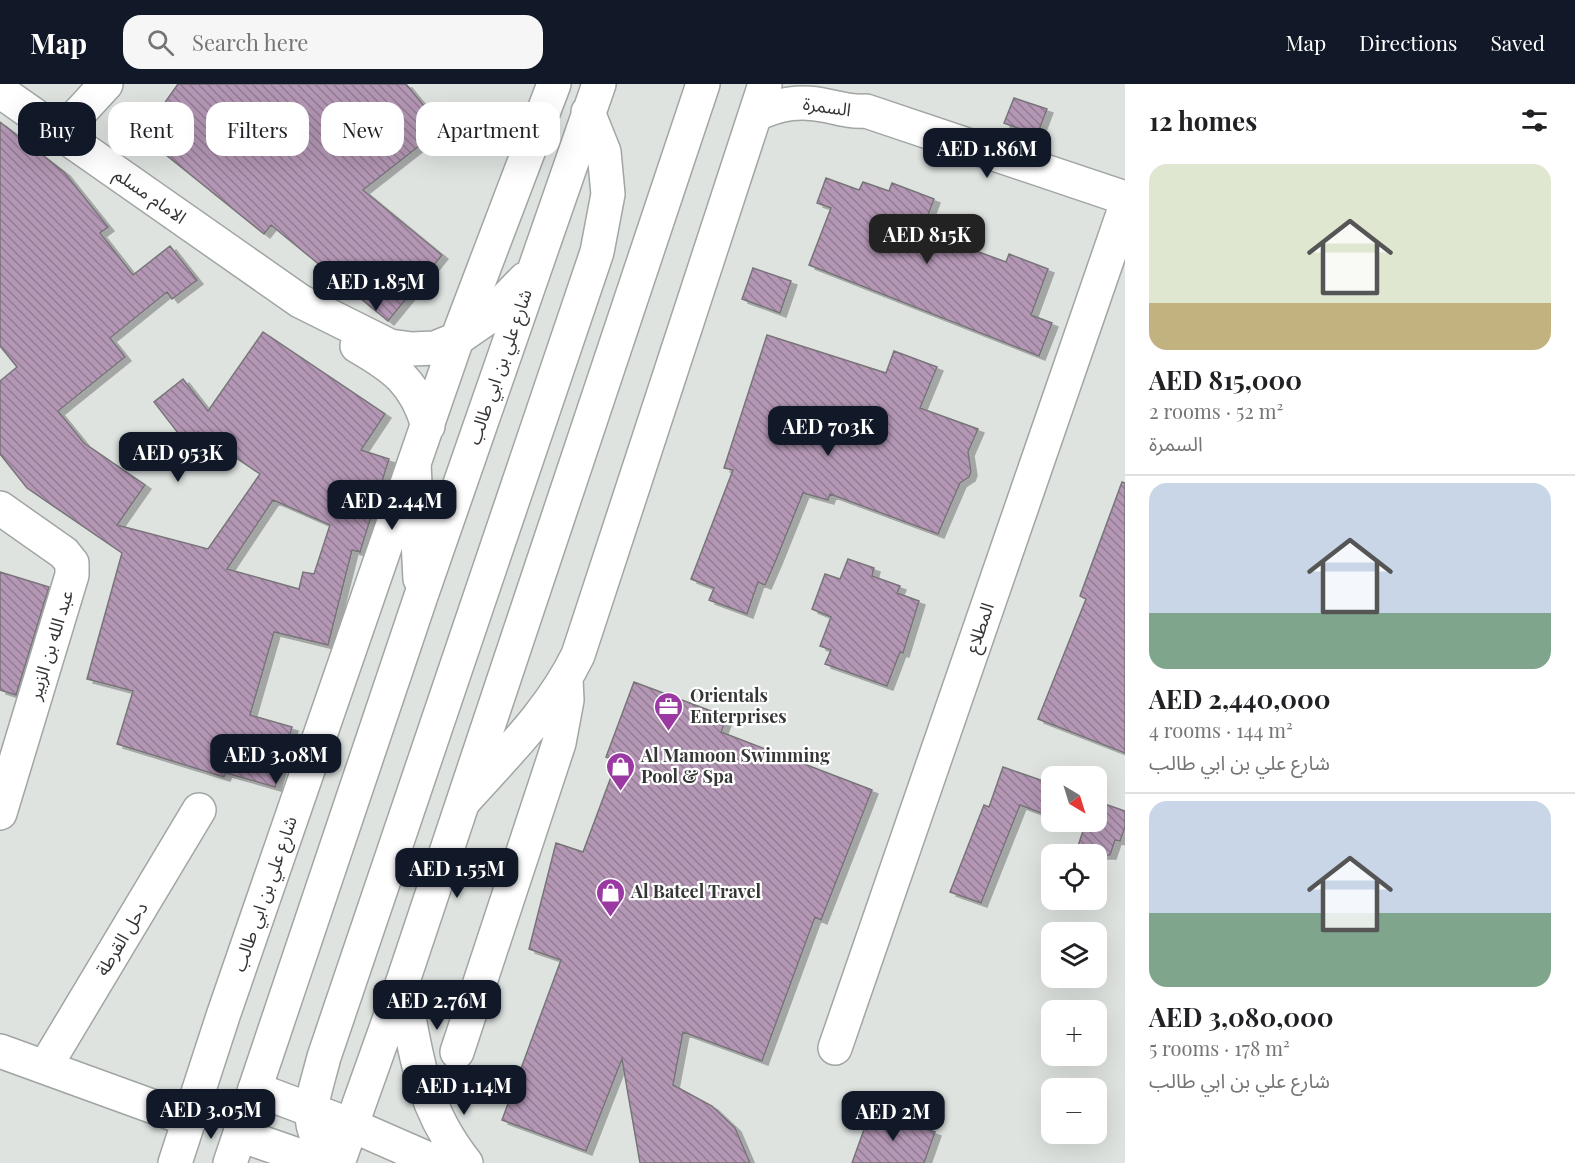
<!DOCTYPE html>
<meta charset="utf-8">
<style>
body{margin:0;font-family:"Playfair Display","Noto Sans Arabic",serif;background:#f6f6f6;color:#202124;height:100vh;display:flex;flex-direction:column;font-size:22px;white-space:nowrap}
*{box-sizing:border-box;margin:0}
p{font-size:20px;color:#757577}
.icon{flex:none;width:33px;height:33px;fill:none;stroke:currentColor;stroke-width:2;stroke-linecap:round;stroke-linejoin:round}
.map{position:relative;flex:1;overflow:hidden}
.drawer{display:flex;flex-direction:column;background:#fff;width:450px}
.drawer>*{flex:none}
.hud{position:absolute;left:18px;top:18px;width:570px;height:54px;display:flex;gap:12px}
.needle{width:39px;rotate:142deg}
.fabs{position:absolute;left:1041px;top:682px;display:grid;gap:12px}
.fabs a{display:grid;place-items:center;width:66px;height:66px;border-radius:12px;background:#fff;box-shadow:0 6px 24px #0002;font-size:30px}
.price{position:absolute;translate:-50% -51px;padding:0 14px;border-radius:12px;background:#111827;color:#fff;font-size:20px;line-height:39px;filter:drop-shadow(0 2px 3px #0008)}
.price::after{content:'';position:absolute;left:50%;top:36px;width:18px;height:14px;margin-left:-9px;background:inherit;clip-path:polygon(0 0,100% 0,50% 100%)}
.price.selected{background:#222;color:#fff}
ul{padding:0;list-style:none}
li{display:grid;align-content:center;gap:12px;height:318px;padding:0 24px}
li+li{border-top:2px solid #e0e0e0}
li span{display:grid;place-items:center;height:186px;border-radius:18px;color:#555}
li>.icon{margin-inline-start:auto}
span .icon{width:108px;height:108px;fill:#fffc;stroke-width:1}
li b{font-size:26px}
h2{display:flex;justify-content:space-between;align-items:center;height:72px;padding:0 24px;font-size:26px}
.tag{padding:0 21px;border-radius:18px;background:#fff;box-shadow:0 6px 24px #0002;font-size:21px;line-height:54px}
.tag.selected{background:#111827;color:#fff}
header{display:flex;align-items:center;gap:36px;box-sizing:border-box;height:84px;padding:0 30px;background:#111827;color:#fff}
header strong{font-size:28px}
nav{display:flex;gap:33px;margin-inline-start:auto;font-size:21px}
.search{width:420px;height:54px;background:#f6f6f6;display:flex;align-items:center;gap:15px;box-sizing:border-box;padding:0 21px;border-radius:18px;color:#757577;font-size:22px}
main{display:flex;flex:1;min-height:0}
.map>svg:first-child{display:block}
.building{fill:url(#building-back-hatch);stroke:#787578;stroke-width:1.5;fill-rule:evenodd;filter:url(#shadow)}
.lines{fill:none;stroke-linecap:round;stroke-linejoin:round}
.minor-casing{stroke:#a1a5a3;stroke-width:36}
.major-casing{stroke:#a1a5a3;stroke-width:36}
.minor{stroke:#fff;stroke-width:33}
.major{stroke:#fff;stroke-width:33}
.labels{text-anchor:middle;stroke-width:4.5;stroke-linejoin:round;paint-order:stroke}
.street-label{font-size:18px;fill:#343635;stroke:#fff}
.poi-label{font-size:18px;font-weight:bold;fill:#343635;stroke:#fff;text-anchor:start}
</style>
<header>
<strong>Map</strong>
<div class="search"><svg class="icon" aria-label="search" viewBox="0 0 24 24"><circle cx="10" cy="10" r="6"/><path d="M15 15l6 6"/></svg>Search here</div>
<nav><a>Map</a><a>Directions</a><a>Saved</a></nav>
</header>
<main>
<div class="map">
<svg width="1125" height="1079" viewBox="0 0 1125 1079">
<defs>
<pattern id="building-back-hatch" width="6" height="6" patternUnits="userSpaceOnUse" patternTransform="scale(1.5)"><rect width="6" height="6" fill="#b497b5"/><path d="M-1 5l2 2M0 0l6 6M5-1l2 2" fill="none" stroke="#937c94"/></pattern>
<filter id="shadow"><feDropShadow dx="6" dy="4" stdDeviation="0" flood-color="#0004"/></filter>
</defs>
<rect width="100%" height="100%" fill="#dee3e0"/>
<!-- building -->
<path class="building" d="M178,0h228l36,44 -79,62 79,65 -54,66 -117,-96 -7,9 -104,-84 -6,-32z
M1014,14l33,11 -10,26 -33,-12z
M0,38l64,50 44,55 -8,6 33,42 37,-29 27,34 -25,19 -5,-7 -57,46 15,19 -67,54 26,32 61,42 -28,40 91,24 52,-75 -62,-42 -13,10 -31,-40 29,-23 25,32 55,-79 122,82 -24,36 28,9 -29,93 -8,-2 -24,95 -54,-13 -24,83 42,12 -17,60 -49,-14 -2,4 -107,-33 16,-53 -46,-12 35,-126 -95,-65 -27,-34v-73l17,-14 -17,-21zM273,416l57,25 -16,49 -11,-2 -4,17 -72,-20z
M826,94l33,12 4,-8 26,9 3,-8 42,16 -12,32 84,31 3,-8 39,15 -17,46 21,8 -13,33 -230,-91 22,-57 -14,-5z
M753,184l38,13 -11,32 -38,-14z
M767,251l119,38 8,-22 43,16 -17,41 58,21 -10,23 3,20 -2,5 -9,6 -22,51 -108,-40 -2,6 -25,-7 -27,67 -11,25 -7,-3 -11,32 -38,-14 5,-12 -23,-9 42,-109 -9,-2z
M1122,398l3,1v270l-87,-34 48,-120 -6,-3z
M848,475l26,9 -2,8 28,10 -3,7 22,8 -16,52 -3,-1 -13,34 -62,-22 6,-14 -11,-4 11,-29 -19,-8 13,-35 15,5z
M0,488l49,15 -33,108 -16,-5z
M634,598l93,35 -6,15 151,58 -51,130 -6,-3 -53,144 -79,-29 -10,53 39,21 23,22 15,35h-110l-18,-104 -36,92 -84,-31 59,-160 -32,-11 27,-106 27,9 34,-91 -11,-4z
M1003,683l49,17v33l-32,-12 -39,98 -31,-11 34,-87 5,2z
M1096,717l29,10v16l-5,14 -5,-1 -5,15h-35l9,-27 -17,-6h29z
M871,1026l64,22 -11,31h-72z"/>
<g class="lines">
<defs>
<path id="minor" d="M0,7l300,210 90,45 22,3 23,-1 22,-9
M755,31c25,-12 46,-15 73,-9 13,3 25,6 38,5l259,87
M60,50l46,-50
M357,262c38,22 58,36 71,80
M0,424l64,45 8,10v12l-72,238
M464,717c41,-46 87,-90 114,-146l187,-571
M835,964l290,-840
M0,967l190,69
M457,968l102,-309 8,-43 -1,-21
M45,983l154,-257
M255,1005l96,36 87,38
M240,1051l81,28
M175,1079l49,-150 233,-674 97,-255"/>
<path id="major" d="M457,255l29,-20 39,-40
M414,380l6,115
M403,899c12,68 18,124 63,180
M230,1079l191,-567 178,-512
M332,1079c-31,-42 -20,-59 -8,-106l273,-805 11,-58 -4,-42 -16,-40
M338,1079l65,-182 300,-897"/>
</defs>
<!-- minor casing -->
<use href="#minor" class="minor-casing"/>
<!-- major casing -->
<use href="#major" class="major-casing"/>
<!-- minor -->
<use href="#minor" class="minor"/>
<!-- major -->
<use href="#major" class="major"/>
</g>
<!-- icons -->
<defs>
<symbol id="office-pin" viewBox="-11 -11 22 30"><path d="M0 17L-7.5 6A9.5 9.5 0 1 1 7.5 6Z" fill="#9939a1" stroke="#fff"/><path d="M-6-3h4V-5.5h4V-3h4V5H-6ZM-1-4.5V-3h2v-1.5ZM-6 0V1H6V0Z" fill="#fff"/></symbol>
<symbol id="shop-pin" viewBox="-11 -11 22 30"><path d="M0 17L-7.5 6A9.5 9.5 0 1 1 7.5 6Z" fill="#9939a1" stroke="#fff"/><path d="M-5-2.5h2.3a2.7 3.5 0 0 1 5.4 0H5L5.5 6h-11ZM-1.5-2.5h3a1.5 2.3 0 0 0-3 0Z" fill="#fff"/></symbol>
</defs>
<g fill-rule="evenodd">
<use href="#office-pin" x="652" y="606" width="33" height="45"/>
<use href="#shop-pin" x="604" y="666" width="33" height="45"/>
<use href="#shop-pin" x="594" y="792" width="33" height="45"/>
</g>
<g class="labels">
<!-- street labels -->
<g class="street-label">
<text transform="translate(827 23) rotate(8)" y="6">السمرة</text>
<text transform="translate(150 112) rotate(35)" y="6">الامام مسلم</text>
<text transform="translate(500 283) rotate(-71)" y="6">شارع علي بن ابي طالب</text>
<text transform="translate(980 544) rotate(-71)" y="6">المطلاع</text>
<text transform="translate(51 561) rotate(-73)" y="6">عبد الله بن الزبير</text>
<text transform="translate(265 810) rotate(-71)" y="6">شارع علي بن ابي طالب</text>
<text transform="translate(122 855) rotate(-59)" y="6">دحل القرطة</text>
</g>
<!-- poi labels -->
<g class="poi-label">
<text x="690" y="618">Orientals<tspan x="690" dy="21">Enterprises</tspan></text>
<text x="641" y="678">Al Mamoon Swimming<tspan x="641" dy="21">Pool &amp; Spa</tspan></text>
<text x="631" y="814">Al Bateel Travel</text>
</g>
</g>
</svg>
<div class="fabs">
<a><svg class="needle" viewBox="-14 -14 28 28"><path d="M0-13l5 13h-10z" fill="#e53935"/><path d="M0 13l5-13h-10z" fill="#757577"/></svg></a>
<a><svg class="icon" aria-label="locate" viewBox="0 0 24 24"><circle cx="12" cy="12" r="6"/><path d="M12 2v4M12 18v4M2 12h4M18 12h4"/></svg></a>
<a><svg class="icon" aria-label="layers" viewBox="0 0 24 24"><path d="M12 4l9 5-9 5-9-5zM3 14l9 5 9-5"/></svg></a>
<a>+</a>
<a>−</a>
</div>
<b class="price" style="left:987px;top:95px">AED 1.86M</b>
<b class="price selected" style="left:927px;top:181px">AED 815K</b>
<b class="price" style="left:376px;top:228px">AED 1.85M</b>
<b class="price" style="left:828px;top:373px">AED 703K</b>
<b class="price" style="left:178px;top:399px">AED 953K</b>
<b class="price" style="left:392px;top:447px">AED 2.44M</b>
<b class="price" style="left:276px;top:701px">AED 3.08M</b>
<b class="price" style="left:457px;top:815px">AED 1.55M</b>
<b class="price" style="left:437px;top:947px">AED 2.76M</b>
<b class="price" style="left:464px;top:1032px">AED 1.14M</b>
<b class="price" style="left:211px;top:1056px">AED 3.05M</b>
<b class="price" style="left:893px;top:1058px">AED 2M</b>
<div class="hud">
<a class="tag selected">Buy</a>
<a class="tag">Rent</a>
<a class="tag">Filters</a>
<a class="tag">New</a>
<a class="tag">Apartment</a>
</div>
</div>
<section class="drawer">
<h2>12 homes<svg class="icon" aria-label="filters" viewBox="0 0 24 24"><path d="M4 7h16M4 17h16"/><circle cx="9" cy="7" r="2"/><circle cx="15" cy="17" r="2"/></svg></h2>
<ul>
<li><span style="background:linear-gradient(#dfe7d0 75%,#c2b280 0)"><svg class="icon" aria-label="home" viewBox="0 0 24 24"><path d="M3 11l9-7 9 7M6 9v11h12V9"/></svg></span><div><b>AED 815,000</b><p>2 rooms · 52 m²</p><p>السمرة</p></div></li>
<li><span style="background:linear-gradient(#c9d6e8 70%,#7fa58c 0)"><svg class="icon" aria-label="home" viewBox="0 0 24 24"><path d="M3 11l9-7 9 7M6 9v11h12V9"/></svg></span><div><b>AED 2,440,000</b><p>4 rooms · 144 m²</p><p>شارع علي بن ابي طالب</p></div></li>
<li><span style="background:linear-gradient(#c9d6e8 60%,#7fa58c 0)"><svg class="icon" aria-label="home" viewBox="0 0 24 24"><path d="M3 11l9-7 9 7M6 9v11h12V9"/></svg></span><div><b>AED 3,080,000</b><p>5 rooms · 178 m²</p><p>شارع علي بن ابي طالب</p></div></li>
</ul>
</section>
</main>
